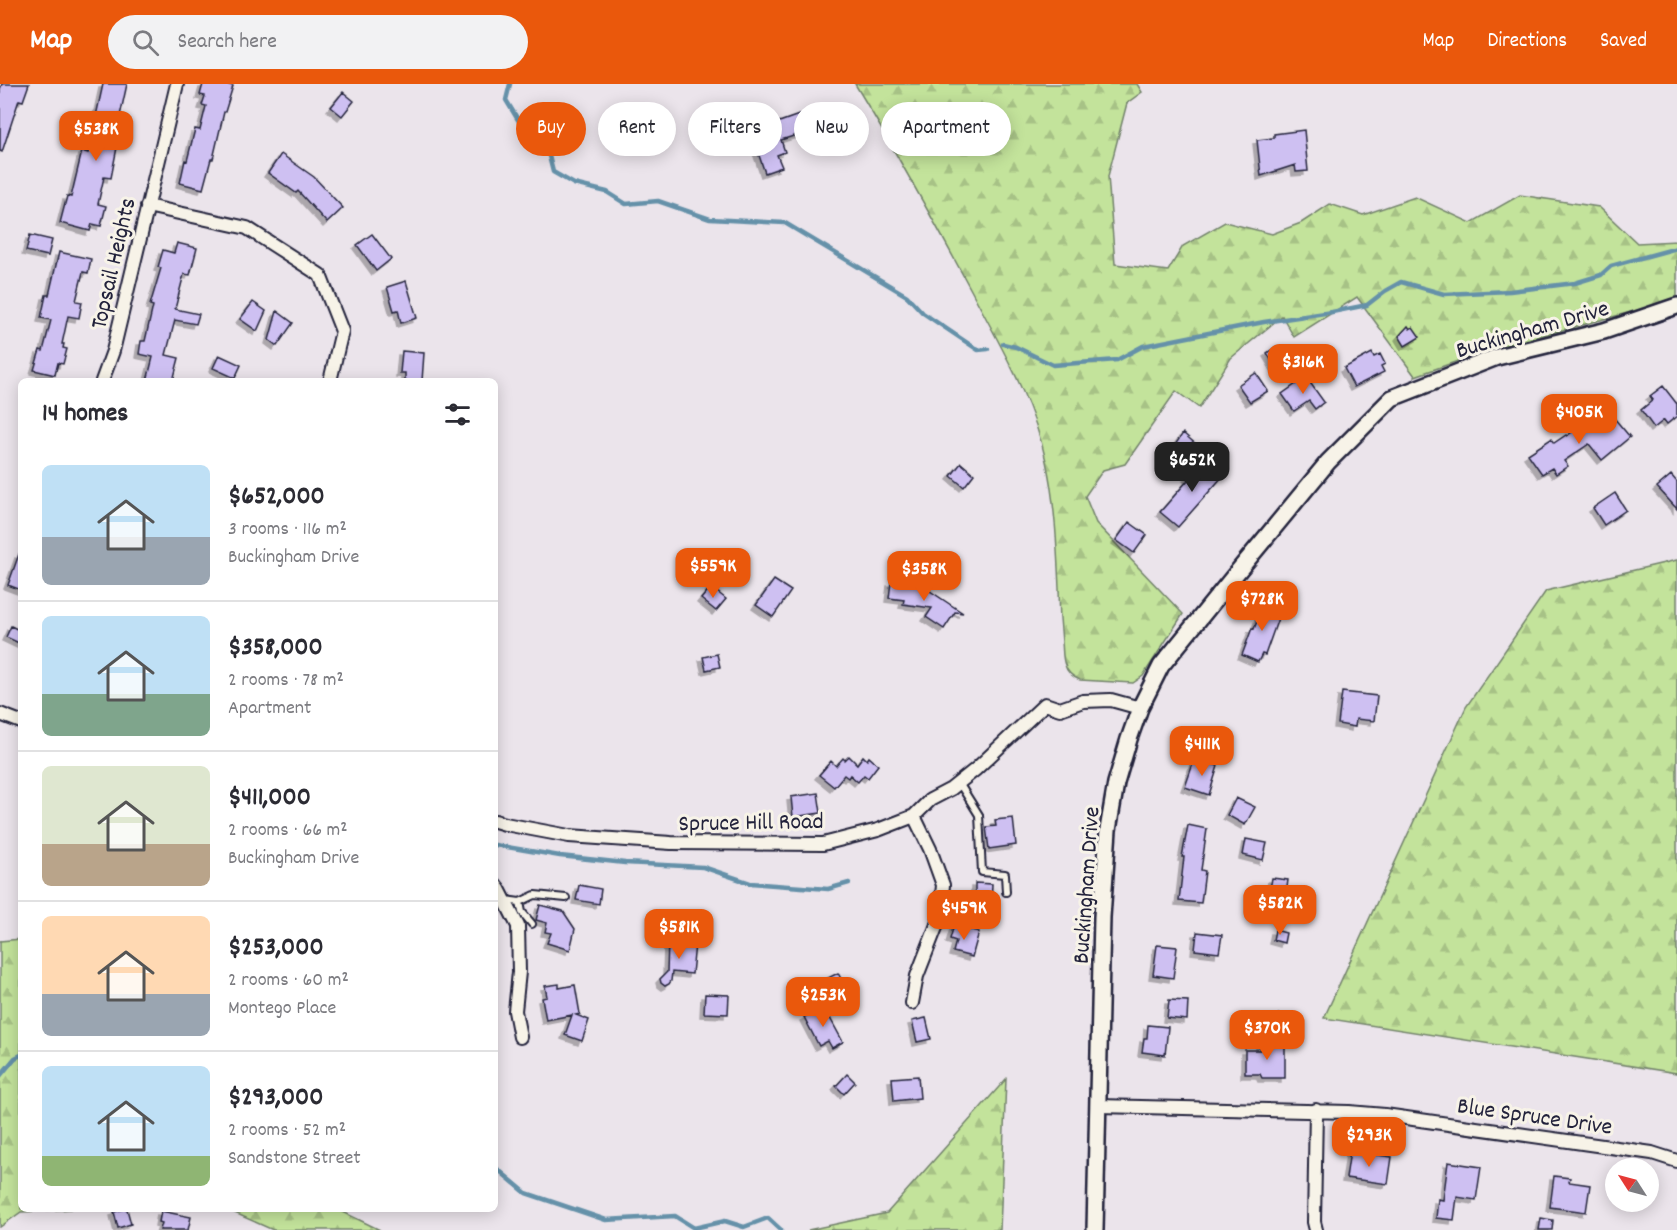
<!DOCTYPE html>
<meta charset="utf-8">
<style>
body{margin:0;font-family:Dekko,sans-serif;background:#f2f2f3;color:#2b2b33;height:100vh;display:flex;flex-direction:column;font-size:22px;white-space:nowrap}
*{box-sizing:border-box;margin:0}
p{font-size:20px;color:#7c7c81}
.icon{flex:none;width:33px;height:33px;fill:none;stroke:currentColor;stroke-width:2;stroke-linecap:round;stroke-linejoin:round}
.map{position:relative;flex:1;overflow:hidden}
.drawer{position:absolute;left:18px;top:294px;width:480px;height:834px;display:flex;flex-direction:column;background:#fff;border-radius:9px;box-shadow:0 3px 15px #0003}
.drawer>*{flex:none}
.top-card{position:absolute;left:516px;top:18px;width:570px;height:54px;display:flex;gap:12px}
.needle{width:39px;rotate:306deg}
.fabs{position:absolute;left:1605px;top:1074px;display:grid;gap:12px}
.fabs a{display:grid;place-items:center;width:54px;height:54px;border-radius:50%;background:#fff;box-shadow:0 3px 15px #0003;font-size:30px}
.price{position:absolute;translate:-50% -51px;padding:0 14px;border-radius:12px;background:#ea580c;color:#fff;font-size:20px;line-height:39px;filter:drop-shadow(0 2px 3px #0008)}
.price::after{content:'';position:absolute;left:50%;top:36px;width:18px;height:14px;margin-left:-9px;background:inherit;clip-path:polygon(0 0,100% 0,50% 100%)}
.price.current{background:#222;color:#fff}
ul{padding:0;list-style:none}
li{display:flex;align-items:center;gap:18px;height:150px;padding:0 24px}
li+li{border-top:2px solid #e1e1e2}
li span{display:grid;place-items:center;flex:none;width:168px;height:120px;border-radius:9px;color:#555}
li>.icon{margin-inline-start:auto}
span .icon{width:72px;height:72px;fill:#fffc;stroke-width:1}
li b{font-size:26px}
h2{display:flex;justify-content:space-between;align-items:center;height:72px;padding:0 24px;font-size:26px}
.pill{padding:0 21px;border-radius:27px;background:#fff;box-shadow:0 3px 15px #0003;font-size:21px;line-height:54px}
.pill.current{background:#ea580c;color:#fff}
header{display:flex;align-items:center;gap:36px;box-sizing:border-box;height:84px;padding:0 30px;background:#ea580c;color:#fff}
header strong{font-size:28px}
nav{display:flex;gap:33px;margin-inline-start:auto;font-size:21px}
.search{width:420px;height:54px;background:#f2f2f3;display:flex;align-items:center;gap:15px;box-sizing:border-box;padding:0 21px;border-radius:33px;color:#7c7c81;font-size:22px}
.map>svg:first-child{display:block}
.forest{fill:url(#forest-firs);stroke:#72826b;stroke-width:1.5}
.lines{fill:none;stroke-linecap:round;stroke-linejoin:round}
.stream{stroke:#6591a9;stroke-width:4.5}
.building{fill:#cec0f2;stroke:#22223b;stroke-width:1.5;filter:url(#shadow)}
.service-casing{stroke:#22223b;stroke-width:10}
.minor-casing{stroke:#22223b;stroke-width:16}
.tertiary-casing{stroke:#22223b;stroke-width:20}
.service{stroke:#f7f3e8;stroke-width:6}
.minor{stroke:#f7f3e8;stroke-width:12}
.tertiary{stroke:#f7f3e8;stroke-width:15}
.labels{text-anchor:middle;stroke-width:6;stroke-linejoin:round;paint-order:stroke}
.street-label{font-size:24px;fill:#22223b;stroke:#f7f3e8}
</style>
<header>
<strong>Map</strong>
<div class="search"><svg class="icon" aria-label="search" viewBox="0 0 24 24"><circle cx="10" cy="10" r="6"/><path d="M15 15l6 6"/></svg>Search here</div>
<nav><a>Map</a><a>Directions</a><a>Saved</a></nav>
</header>
<div class="map">
<svg width="1677" height="1146" viewBox="0 0 1677 1146">
<defs>
<pattern id="forest-firs" width="22" height="20" patternUnits="userSpaceOnUse" patternTransform="scale(1.5)"><rect width="22" height="20" fill="#c3e39b"/><path d="M5 1l3.5 6h-7zM16 11l3.5 6h-7z" fill="#a7c286"/></pattern>
<filter id="shadow"><feDropShadow dx="-4" dy="4" stdDeviation="0" flood-color="#0004"/></filter>
</defs>
<rect width="100%" height="100%" fill="#ebe4eb"/>
<filter id="ink" filterUnits="userSpaceOnUse"><feTurbulence type="fractalNoise" baseFrequency=".0167" numOctaves="2"/><feDisplacementMap in="SourceGraphic" scale="12" xChannelSelector="R" yChannelSelector="G"/><feConvolveMatrix kernelMatrix="1 2 1 2 8 2 1 2 1" color-interpolation-filters="sRGB"/></filter>
<g filter="url(#ink)">
<!-- forest -->
<path class="forest" d="M855,0h282l5,8 -15,11 -19,73 7,88 53,7 15,-25 42,-24 47,12 29,-11 29,-19 33,11 52,-18 56,26 49,-28 79,12 38,36 40,-2v57l-27,9 -152,40 -83,29 -58,-79 -63,40 -12,-21 -51,42 -32,50 -23,-17 -51,73 -22,6 -18,26 11,27 87,91 -40,62 -10,7 -53,-3c-7,-3 -13,-7 -15,-15 -3,-7 -2,-16 -3,-23 -2,-18 -3,-36 -3,-54 -2,-43 -4,-86 -13,-127 -13,-61 -46,-116 -75,-171 -37,-69 -75,-138 -116,-206z
M1677,476v513l-353,-55 142,-311 80,-116z
M21,855v270h51l-51,3 -21,15v-286z
M1006,995l-6,151h-192l79,-17z
M226,1125h111l43,21h-107z"/>
<g class="lines">
<!-- stream -->
<path class="stream" d="M510,0l-4,16 17,28 26,28 4,16 21,12 33,8 19,12 32,-3 52,18 75,4 122,73 16,17 55,37 10,-1
M1003,260l13,3 37,18 64,-5 26,-14 121,-24 68,-10 35,-7 18,-14 16,-9 43,12 66,-3 65,-8 26,-8 10,-9 66,-18
M495,761l65,11 65,7 78,4 47,16 78,6 21,-6
M0,992l15,-18 6,-3
M495,1083l31,26 80,27 69,-4 19,12 31,-7 19,6 24,-9 13,12"/>
</g>
<!-- building -->
<path class="building" d="M2,0h27l-6,17 -4,-1 -17,52 -2,-1v-62z
M103,0h24l-7,32 3,1 -12,61 -7,-1 -6,27 8,2 -5,20 -9,-2 -2,7 -30,-8 7,-27 4,1 11,-46 6,2z
M203,0h23l7,2 -8,26h-1l-11,47h-2l-8,30 -23,-6 5,-23 2,1 8,-32 5,1 6,-24 -4,-1 3,-9 -5,-1z
M343,8l11,9 -12,15 -11,-9z
M813,26l6,18 -38,12 4,12 -8,3 5,12 -17,6 -14,-41z
M1304,46l4,41 -12,1 -1,-7 -34,11 -4,-36 17,-2v-4z
M281,70l33,23 29,31 -16,15 -29,-32 -2,2 -28,-20z
M372,150l19,25 -15,12 -19,-26z
M30,151l22,5 -4,16 -22,-5z
M177,159l20,5 -7,27 -6,-1 -9,35 24,5 -3,10 -21,-4 -9,35 13,3 -6,23h-26l6,-24 -14,-3 2,-13h4l8,-35 -3,-1 11,-37 -3,-1 5,-17 11,3z
M59,168l32,7 -3,14 -5,-1 -7,29 6,1 -3,16 -11,-2 -6,28h2l-1,4 4,1 -4,15 -5,-1 -3,12 -21,-5 6,-20 3,1 8,-31 -10,-2 5,-23h3z
M406,197l11,37 -16,5 -3,-13 -4,1 -7,-24z
M253,218l13,9 -9,20 -17,-12z
M277,227l16,12 -16,23 -8,-6z
M1408,242l2,3 3,-2 7,10 -15,9 -6,-10z
M1277,262l10,15 -11,7 -9,-15z
M402,267l22,2 -2,28h-17v-8h-5z
M1372,269l2,4 6,-3 5,10 -4,2 3,6 -30,15 -10,-19z
M219,271l22,10 -6,13 -22,-10z
M1256,289l12,18 -18,11 -12,-17z
M1306,293l18,25 -9,7 -6,-8 -15,10 -12,-17z
M1663,302l14,18v12l-10,8 -3,-4 -10,8 -13,-18 12,-10 -3,-4z
M1590,333l10,12 14,-11 16,19 -28,23 -13,-16 -25,17 4,5 -12,8 -4,-6 -10,6 -14,-20 23,-15 3,4 12,-8 1,1z
M1183,349l15,13 -9,11 -14,-12z
M1203,375l20,17 -45,51 -18,-15 29,-33 -2,-2z
M961,379l13,11 -10,13 -13,-11z
M1671,391l6,7v27l-20,-22z
M1615,409l11,17 -22,15 -11,-17z
M1129,438l18,13 -13,18 -18,-13z
M19,470l2,1v35l-13,-5z
M774,496l17,11 -18,26 -17,-12z
M891,498l33,5 39,26 -8,-1 -11,17 -18,-12 6,-9 -29,-4 1,-4 -15,-2z
M711,503l15,12 -10,12 -15,-12z
M1265,517l17,6 -17,48 -3,-1 -4,8 -16,-7 10,-27 2,1z
M11,542l10,5v13l-15,-7z
M717,570l3,13 -14,3 -3,-13z
M1342,608l35,4 -3,25 -18,-2 -1,8 -17,-3z
M849,672l8,8 6,-8 4,4 2,-3 9,8 -10,13 -4,-3 -6,7 -8,-7 -2,3 -4,-3 -10,12 -15,-12 12,-14 5,5 7,-8 2,2z
M1195,674l23,8 -9,29 -24,-8z
M818,709l3,20 -28,4 -2,-20z
M1236,714l19,9 -10,18 -18,-10z
M1013,734l3,27 -27,4 -3,-22 10,-1 -1,-6z
M1188,741l19,4 -6,41 4,1 -4,32 -22,-2 5,-44h-2z
M1246,755l21,4 -4,17 -20,-5z
M1272,794l16,2 -3,22 -17,-2z
M975,799l17,1 -1,22 -16,-1z
M579,801l22,4 -2,15 -23,-4z
M540,821l23,6 12,18 -5,21 -23,-7 4,-10 -6,-1 2,-9 -11,-3z
M954,841l25,7 -7,25 -19,-5 3,-11 -6,-2z
M1275,846l11,3 -2,10 -11,-3z
M1197,848l25,3 -3,18 -24,-3z
M668,858l27,2 -3,30 -20,-2 -1,9 -2,3 -4,2 -4,-3 -1,-4 7,-7z
M1157,861l20,2 -4,31 -20,-3z
M838,889l9,17 -12,7 -9,-18z
M559,900v4l16,-3 5,29 -4,1 13,5 -7,21 -17,-6 7,-20 -26,5 -4,-22 5,-1 -2,-11z
M705,910l24,1 -1,19 -24,-1z
M1169,916l19,1 -1,19 -20,-2z
M824,923l19,35 -11,6 -4,-7 -9,5 -15,-29z
M1279,930h18v20h-18z
M926,934l5,21 -14,3 -5,-21z
M1148,941l20,2 -3,28 -23,-3 2,-14h3z
M1260,959h25v35h-23l-2,-4h-15v-24h15z
M847,990l8,8 -11,12 -8,-8z
M918,992l2,22 -26,3 -2,-23z
M1350,1067l42,6 -4,27 -42,-6z
M1448,1078l33,5 -5,33 -19,-3 -3,23 -18,-2 2,-19 5,1z
M1554,1092l16,2 -1,4 21,3 -4,27 -36,-5z
M124,1125h3l4,15 -13,4 -4,-16z
M161,1127l30,6 -3,13h-28l2,-7 -3,-1z
M1541,1134l12,2 -1,10h-13z"/>
<g class="lines">
<defs>
<path id="service" d="M959,699l20,32 3,57 23,2 1,18
M505,816l15,2 15,-7 31,3
M520,818l2,10 10,12"/>
<path id="minor" d="M147,122l100,22 73,47 22,56 -12,50
M102,297l11,-30 64,-267
M0,630l21,8
M495,737l10,3 64,12 102,7 152,1 55,-14 36,-14 16,-16 21,-11 25,-20 69,-65 15,5 23,-8 28,-1 29,8
M495,800l4,5 19,37 1,46 -4,39 5,26
M912,919l5,-27 23,-59 3,-32 -13,-36 -16,-33
M1098,1022l251,6 36,3 267,38 25,8
M1316,1026l-2,112 2,8"/>
<path id="tertiary" d="M1095,1146l7,-313 6,-87 8,-47 13,-44 11,-31 21,-42 78,-96 89,-108 64,-64 105,-41 107,-26 73,-25"/>
</defs>
<!-- service casing -->
<use href="#service" class="service-casing"/>
<!-- minor casing -->
<use href="#minor" class="minor-casing"/>
<!-- tertiary casing -->
<use href="#tertiary" class="tertiary-casing"/>
<!-- service -->
<use href="#service" class="service"/>
<!-- minor -->
<use href="#minor" class="minor"/>
<!-- tertiary -->
<use href="#tertiary" class="tertiary"/>
</g>
</g>
<g class="labels">
<!-- street labels -->
<g class="street-label">
<text transform="translate(112 179) rotate(-77)" y="8">Topsail Heights</text>
<text transform="translate(1532 244) rotate(-16)" y="8">Buckingham Drive</text>
<text transform="translate(751 737) rotate(-1)" y="8">Spruce Hill Road</text>
<text transform="translate(1085 801) rotate(-86)" y="8">Buckingham Drive</text>
<text transform="translate(1535 1031) rotate(8)" y="8">Blue Spruce Drive</text>
</g>
</g>
</svg>
<div class="fabs">
<a><svg class="needle" viewBox="-14 -14 28 28"><path d="M0-13l5 13h-10z" fill="#e53935"/><path d="M0 13l5-13h-10z" fill="#7c7c81"/></svg></a>
</div>
<b class="price" style="left:96px;top:78px">$538K</b>
<b class="price" style="left:1303px;top:311px">$316K</b>
<b class="price" style="left:1579px;top:361px">$405K</b>
<b class="price current" style="left:1192px;top:409px">$652K</b>
<b class="price" style="left:713px;top:515px">$559K</b>
<b class="price" style="left:924px;top:518px">$358K</b>
<b class="price" style="left:1262px;top:548px">$728K</b>
<b class="price" style="left:1202px;top:693px">$411K</b>
<b class="price" style="left:1280px;top:852px">$582K</b>
<b class="price" style="left:964px;top:857px">$459K</b>
<b class="price" style="left:679px;top:876px">$581K</b>
<b class="price" style="left:823px;top:944px">$253K</b>
<b class="price" style="left:1267px;top:977px">$370K</b>
<b class="price" style="left:1369px;top:1084px">$293K</b>
<div class="top-card">
<a class="pill current">Buy</a>
<a class="pill">Rent</a>
<a class="pill">Filters</a>
<a class="pill">New</a>
<a class="pill">Apartment</a>
</div>
<section class="drawer">
<h2>14 homes<svg class="icon" aria-label="filters" viewBox="0 0 24 24"><path d="M4 7h16M4 17h16"/><circle cx="9" cy="7" r="2"/><circle cx="15" cy="17" r="2"/></svg></h2>
<ul>
<li><span style="background:linear-gradient(#bfe0f5 60%,#9aa5b1 0)"><svg class="icon" aria-label="home" viewBox="0 0 24 24"><path d="M3 11l9-7 9 7M6 9v11h12V9"/></svg></span><div><b>$652,000</b><p>3 rooms · 116 m²</p><p>Buckingham Drive</p></div></li>
<li><span style="background:linear-gradient(#bfe0f5 65%,#7fa58c 0)"><svg class="icon" aria-label="home" viewBox="0 0 24 24"><path d="M3 11l9-7 9 7M6 9v11h12V9"/></svg></span><div><b>$358,000</b><p>2 rooms · 78 m²</p><p>Apartment</p></div></li>
<li><span style="background:linear-gradient(#dfe7d0 65%,#b9a48a 0)"><svg class="icon" aria-label="home" viewBox="0 0 24 24"><path d="M3 11l9-7 9 7M6 9v11h12V9"/></svg></span><div><b>$411,000</b><p>2 rooms · 66 m²</p><p>Buckingham Drive</p></div></li>
<li><span style="background:linear-gradient(#ffd9b3 65%,#9aa5b1 0)"><svg class="icon" aria-label="home" viewBox="0 0 24 24"><path d="M3 11l9-7 9 7M6 9v11h12V9"/></svg></span><div><b>$253,000</b><p>2 rooms · 60 m²</p><p>Montego Place</p></div></li>
<li><span style="background:linear-gradient(#bfe0f5 75%,#8fb573 0)"><svg class="icon" aria-label="home" viewBox="0 0 24 24"><path d="M3 11l9-7 9 7M6 9v11h12V9"/></svg></span><div><b>$293,000</b><p>2 rooms · 52 m²</p><p>Sandstone Street</p></div></li>
</ul>
</section>
</div>
